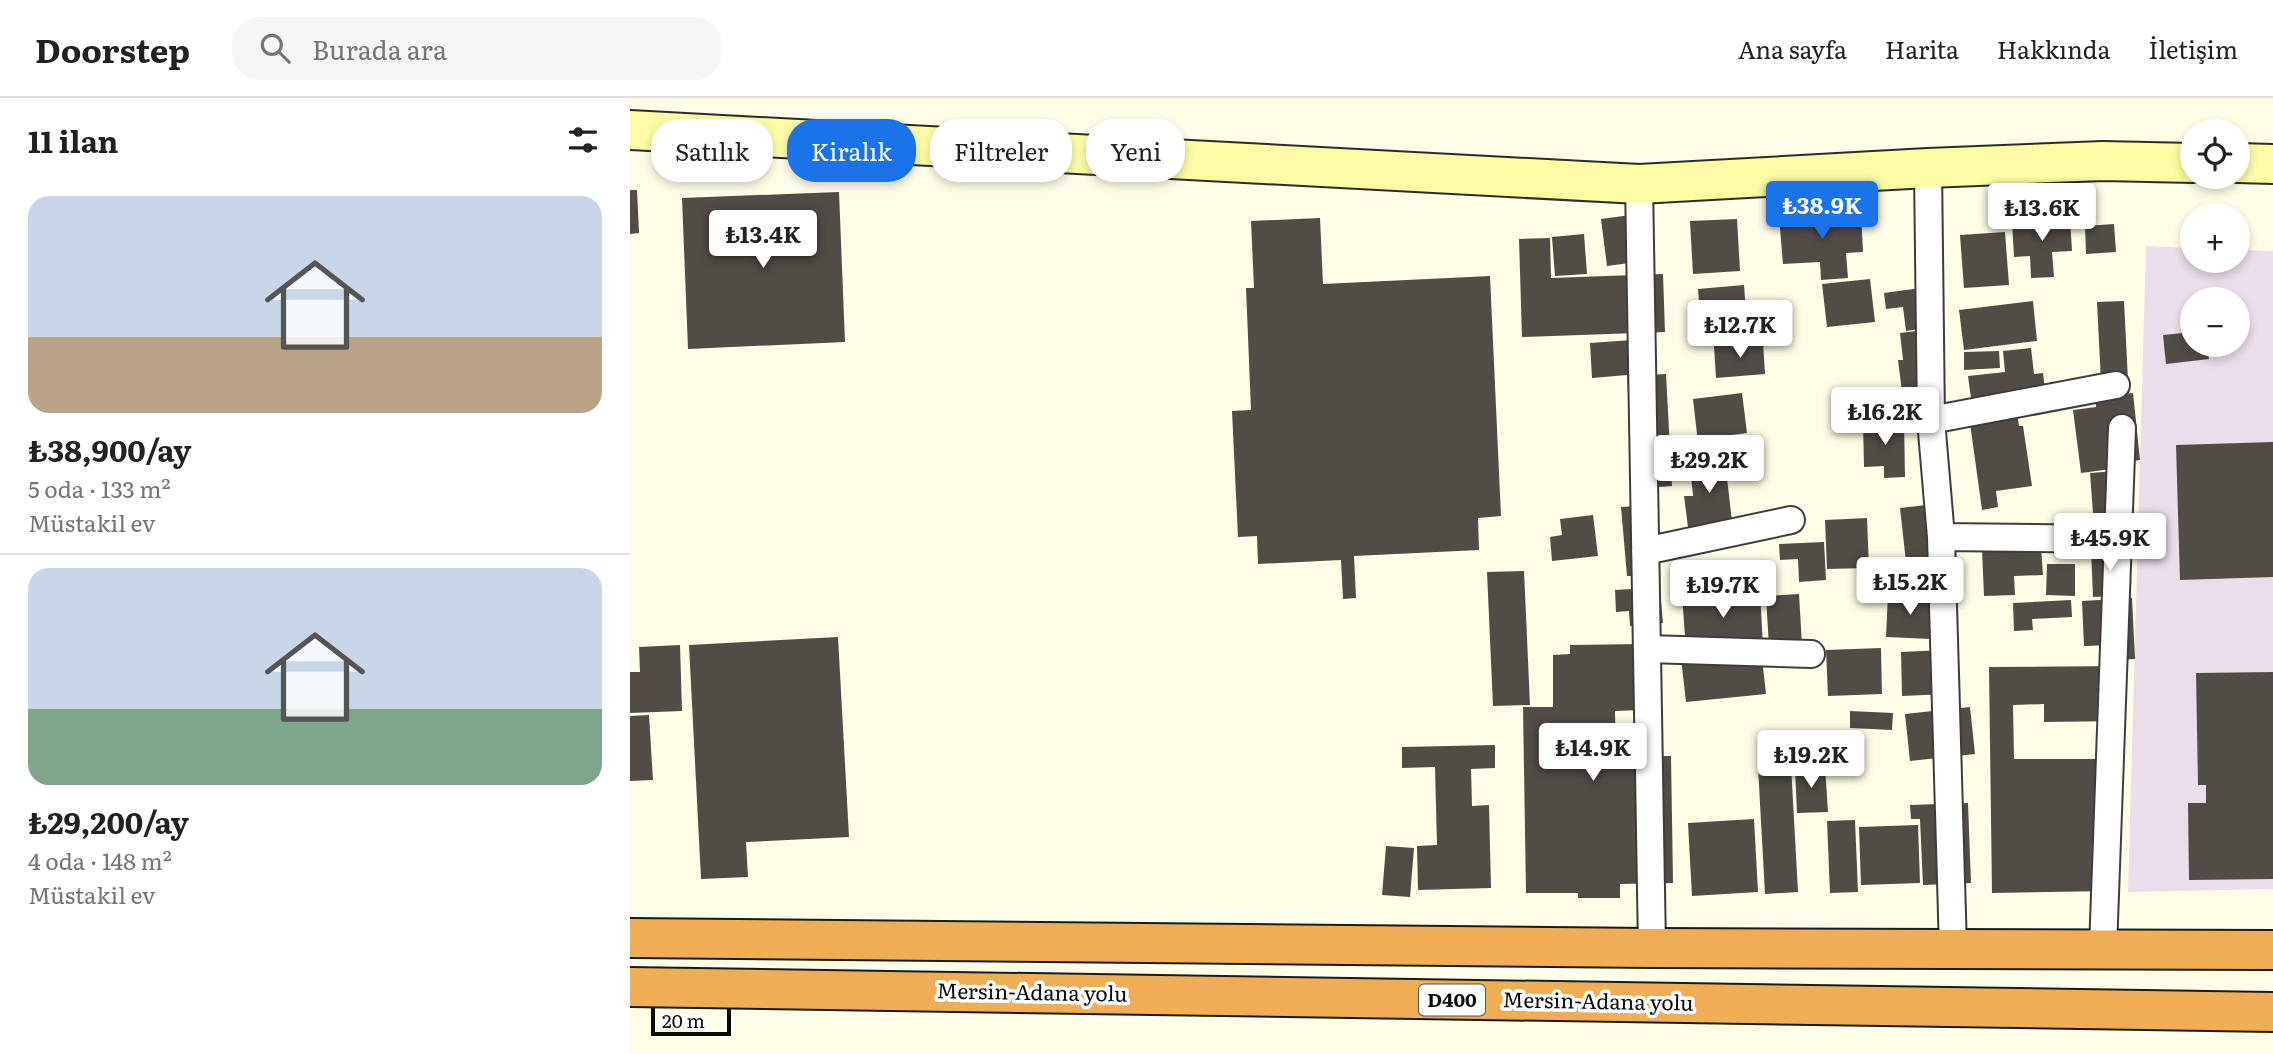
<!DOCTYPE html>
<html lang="tr">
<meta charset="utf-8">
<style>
body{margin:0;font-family:Literata,serif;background:#f6f6f6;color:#202124;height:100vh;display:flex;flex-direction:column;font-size:26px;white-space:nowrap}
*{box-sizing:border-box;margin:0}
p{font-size:23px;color:#757577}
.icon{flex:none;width:38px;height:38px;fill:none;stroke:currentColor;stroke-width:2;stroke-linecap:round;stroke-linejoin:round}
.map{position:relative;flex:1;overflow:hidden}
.panel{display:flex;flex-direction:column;background:#fff;width:630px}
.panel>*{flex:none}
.banner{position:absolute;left:21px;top:21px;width:665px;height:63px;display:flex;gap:14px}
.fabs{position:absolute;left:1550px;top:21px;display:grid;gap:14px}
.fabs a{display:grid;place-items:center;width:70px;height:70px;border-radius:50%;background:#fff;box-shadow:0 4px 10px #0003;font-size:35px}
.scale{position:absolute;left:21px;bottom:18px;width:80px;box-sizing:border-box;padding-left:7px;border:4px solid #0a0a0a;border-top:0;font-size:19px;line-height:24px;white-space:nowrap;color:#0a0a0a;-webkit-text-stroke:5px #fff;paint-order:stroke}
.price{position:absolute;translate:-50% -60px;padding:0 16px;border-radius:7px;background:#fff;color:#222;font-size:23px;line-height:46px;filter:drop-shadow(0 2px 4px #0008)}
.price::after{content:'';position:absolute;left:50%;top:42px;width:21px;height:16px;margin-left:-10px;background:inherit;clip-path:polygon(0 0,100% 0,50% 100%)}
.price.current{background:#1a73e8;color:#fff}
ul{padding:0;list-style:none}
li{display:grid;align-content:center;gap:14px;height:371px;padding:0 28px}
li+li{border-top:2px solid #e0e0e0}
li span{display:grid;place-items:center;height:217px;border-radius:21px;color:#555}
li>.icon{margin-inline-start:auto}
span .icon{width:126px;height:126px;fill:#fffc;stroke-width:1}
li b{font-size:30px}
h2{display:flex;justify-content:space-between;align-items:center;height:84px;padding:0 28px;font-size:30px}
.pill{padding:0 24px;border-radius:28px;background:#fff;box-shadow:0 4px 10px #0003;font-size:24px;line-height:63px}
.pill.current{background:#1a73e8;color:#fff}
header{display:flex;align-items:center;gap:42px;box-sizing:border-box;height:98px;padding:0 35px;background:#fff;border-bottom:2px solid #e0e0e0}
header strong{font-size:33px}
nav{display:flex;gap:38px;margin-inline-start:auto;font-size:24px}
.search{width:490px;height:63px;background:#f6f6f6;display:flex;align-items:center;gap:18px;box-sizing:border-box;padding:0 24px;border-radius:28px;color:#757577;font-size:26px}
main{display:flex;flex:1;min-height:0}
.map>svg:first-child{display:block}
.industrial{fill:#e9dee9;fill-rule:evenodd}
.building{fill:#524c47}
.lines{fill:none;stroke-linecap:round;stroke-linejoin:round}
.street-casing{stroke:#3d3d3d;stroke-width:30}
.secondary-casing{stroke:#2c2c2c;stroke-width:42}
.highway-casing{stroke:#1b1b1b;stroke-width:42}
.street{stroke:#fff;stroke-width:26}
.secondary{stroke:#fbfca5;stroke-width:38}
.highway{stroke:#efae55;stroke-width:38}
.labels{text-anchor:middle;stroke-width:7;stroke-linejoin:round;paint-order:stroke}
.shield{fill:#fff;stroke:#545454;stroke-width:2}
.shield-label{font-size:19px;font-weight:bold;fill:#0a0a0a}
.street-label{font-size:21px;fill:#0a0a0a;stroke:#fff}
</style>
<header>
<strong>Doorstep</strong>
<div class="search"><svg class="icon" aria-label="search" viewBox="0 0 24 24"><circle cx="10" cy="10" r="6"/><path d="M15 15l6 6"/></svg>Burada ara</div>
<nav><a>Ana sayfa</a><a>Harita</a><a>Hakkında</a><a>İletişim</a></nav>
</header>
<main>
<section class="panel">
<h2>11 ilan<svg class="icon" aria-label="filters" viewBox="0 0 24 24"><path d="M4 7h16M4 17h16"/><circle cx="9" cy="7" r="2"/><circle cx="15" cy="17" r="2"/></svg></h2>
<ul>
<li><span style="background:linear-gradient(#c9d6e8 65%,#b9a48a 0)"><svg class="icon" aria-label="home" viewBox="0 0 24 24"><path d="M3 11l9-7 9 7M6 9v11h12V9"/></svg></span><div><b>₺38,900/ay</b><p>5 oda · 133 m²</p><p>Müstakil ev</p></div></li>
<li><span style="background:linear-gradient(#c9d6e8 65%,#7fa58c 0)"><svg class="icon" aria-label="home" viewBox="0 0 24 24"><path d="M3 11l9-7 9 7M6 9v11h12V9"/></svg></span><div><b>₺29,200/ay</b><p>4 oda · 148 m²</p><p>Müstakil ev</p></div></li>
</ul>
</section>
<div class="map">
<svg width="1643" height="956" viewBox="0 0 1643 956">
<rect width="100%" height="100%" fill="#fefde7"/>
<!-- industrial -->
<path class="industrial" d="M1516,148l47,2v13h45v-11l35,1v638l-145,3zM1563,201h45v46h-45z"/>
<!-- building -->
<path class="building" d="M0,92h7l2,43 -9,1z
M209,94l6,150 -157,7 -6,-151z
M1016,115l6,47 -45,6 -6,-47z
M1231,115l2,39 -17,1 2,25 -27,2 -1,-18 -37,2 -4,-48 28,-2v3z
M690,120l3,66 167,-8 11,240 -23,2 1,32 -125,6 2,42 -13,1 -2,-39 -83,4 -1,-28 -19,1 -6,-126 19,-1 -5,-122h8l-3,-67z
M1440,120l2,33 -20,1 2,25 -23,1 -1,-22 -16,1 -2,-36z
M1107,121l3,52 -47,3 -3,-53z
M1484,126l2,28 -30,2 -1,-28z
M1375,134l4,53 -45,3 -4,-53z
M954,136l3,40 -32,2 -3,-39z
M920,140l1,40 112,-4 2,58 -143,5 -3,-98z
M1240,181l5,43 -48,5 -5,-43z
M1114,187l4,54 -46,4 -4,-54z
M1298,189l5,40 -27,4 -3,-24 -17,2 -2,-16z
M1403,203l4,40 -73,9 -5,-40z
M1494,203l4,80 -27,1 -4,-80z
M1305,231l7,65 -39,5 -5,-39h5l-3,-27z
M1563,234v13h14l2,14 -43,5 -3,-29z
M1016,241l2,36 18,-1 6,112 -39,3 -6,-114 -35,3 -2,-35z
M1133,244l2,32 -49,4 -2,-32z
M1401,250l3,26 9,-1 3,25 -31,3 4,25h4l9,60 -36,5 2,16 -16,3 -13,-94 3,-10 -4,-30 37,-4 -2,-21z
M1369,253l1,17 -36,2v-18z
M1112,295l5,40 -15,2v5l-34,3 -5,-44z
M1503,295l7,67 -29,4v5l-30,4 -8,-63 23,-3 -1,-10z
M1274,322l1,57 -21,1v-12l-20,1 -1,-46z
M1643,344v135l-93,3 -4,-135z
M1094,354l9,78 -44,5 -5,-39h9l-4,-40z
M1499,372l4,53 -39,3 -4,-53z
M1314,405l6,54 -44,5 -6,-54z
M1022,407l11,118 -33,3 -1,-15 -13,1 -1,-22 17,-1 -1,-13h-4l-6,-69z
M963,417l5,41 -46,5 -2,-24 12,-2 -2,-16z
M1237,420l2,50 -42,1 -2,-49z
M1194,444l2,38 -27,2 -1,-23 -18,1 -1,-16z
M1411,449l2,28 -29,1 1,19 -31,1 -2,-46z
M1497,450l2,47 -36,2 -2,-47z
M1417,466h28v32l-29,-1z
M894,473l6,134 -37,1 -6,-134z
M1130,492l3,57 -77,4 -4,-57z
M1169,496l3,51 -33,2 -3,-51z
M1258,496l47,3 -3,42 -46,-2z
M1502,500l3,61 -22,1v-15l-29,1 -2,-45z
M1441,502l1,17 -40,2 1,11 -19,1 -1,-28z
M208,539l11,200 -103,5 2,35 -47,2 -12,-234z
M1011,546l1,66 -27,1 1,45h55l2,127 -53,1v14h-42v-5h-52l-3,-186h30v-52l17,-1v-9z
M50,547l2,66 -52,2v-41h10l-1,-25z
M1251,550l1,46 -54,2 -2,-46z
M1131,551l5,45 -80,8 -5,-44z
M1315,552l2,44 -45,2 -1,-44z
M1491,568l1,55 -78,1v-18l-31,1 1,54h95l1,132 -118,2 -3,-226z
M1643,574v207l-84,1 -1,-77h18v-18h-8l-2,-112z
M1340,609l5,47 -65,7 -5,-47z
M1220,613l43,2 -1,17 -42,-2z
M19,617l4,65 -23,1v-65z
M865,647v23l-24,1 1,37 17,-1 2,83 -73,2 -1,-44 20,-1 -2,-78 -33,1v-21z
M1161,667l7,127 -33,2 -7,-127z
M1195,668l3,46 -31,1 -2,-45z
M1338,705l3,80 -48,2 -3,-66h-9l-1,-14z
M1124,721l4,73 -66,4 -4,-73z
M1225,722l3,72 -28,1 -3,-72z
M1288,727l2,58 -59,2 -2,-58z
M756,748l28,2 -4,49 -28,-2z"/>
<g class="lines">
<defs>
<path id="street" d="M1298,70l3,252 10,117 12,412
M1009,86l13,764
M1301,322l185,-35
M1311,439l177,2
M1015,453l146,-31
M1017,551l164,5
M1473,851l19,-521"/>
<path id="secondary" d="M0,32l1009,54 289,-16 175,-7 90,2
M1608,65l35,1"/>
<path id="highway" d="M0,840l1022,10 621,2
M0,889l1643,25"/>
</defs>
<!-- street casing -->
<use href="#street" class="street-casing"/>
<!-- secondary casing -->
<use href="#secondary" class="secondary-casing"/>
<!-- highway casing -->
<use href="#highway" class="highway-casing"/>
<!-- street -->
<use href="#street" class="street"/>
<!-- secondary -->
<use href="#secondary" class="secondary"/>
<!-- highway -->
<use href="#highway" class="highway"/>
</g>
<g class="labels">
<!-- shield labels -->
<rect class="shield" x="789" y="886.5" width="66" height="31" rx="5"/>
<g class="shield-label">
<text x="822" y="909">D400</text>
</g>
<!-- street labels -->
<g class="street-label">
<text transform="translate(402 895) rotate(1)" y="7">Mersin-Adana yolu</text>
<text transform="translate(968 904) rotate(1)" y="7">Mersin-Adana yolu</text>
</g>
</g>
</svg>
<div class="fabs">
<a><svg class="icon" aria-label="locate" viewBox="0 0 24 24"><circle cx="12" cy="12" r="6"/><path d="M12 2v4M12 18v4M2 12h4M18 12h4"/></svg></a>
<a>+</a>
<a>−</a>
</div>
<div class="scale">20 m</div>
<b class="price current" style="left:1192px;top:143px">₺38.9K</b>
<b class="price" style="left:1412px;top:145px">₺13.6K</b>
<b class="price" style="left:133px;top:172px">₺13.4K</b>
<b class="price" style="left:1110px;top:262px">₺12.7K</b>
<b class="price" style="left:1255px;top:349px">₺16.2K</b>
<b class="price" style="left:1079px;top:397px">₺29.2K</b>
<b class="price" style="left:1480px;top:475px">₺45.9K</b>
<b class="price" style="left:1280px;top:519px">₺15.2K</b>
<b class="price" style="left:1093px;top:522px">₺19.7K</b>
<b class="price" style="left:963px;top:685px">₺14.9K</b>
<b class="price" style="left:1181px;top:692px">₺19.2K</b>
<div class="banner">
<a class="pill">Satılık</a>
<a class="pill current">Kiralık</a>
<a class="pill">Filtreler</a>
<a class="pill">Yeni</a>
</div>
</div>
</main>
